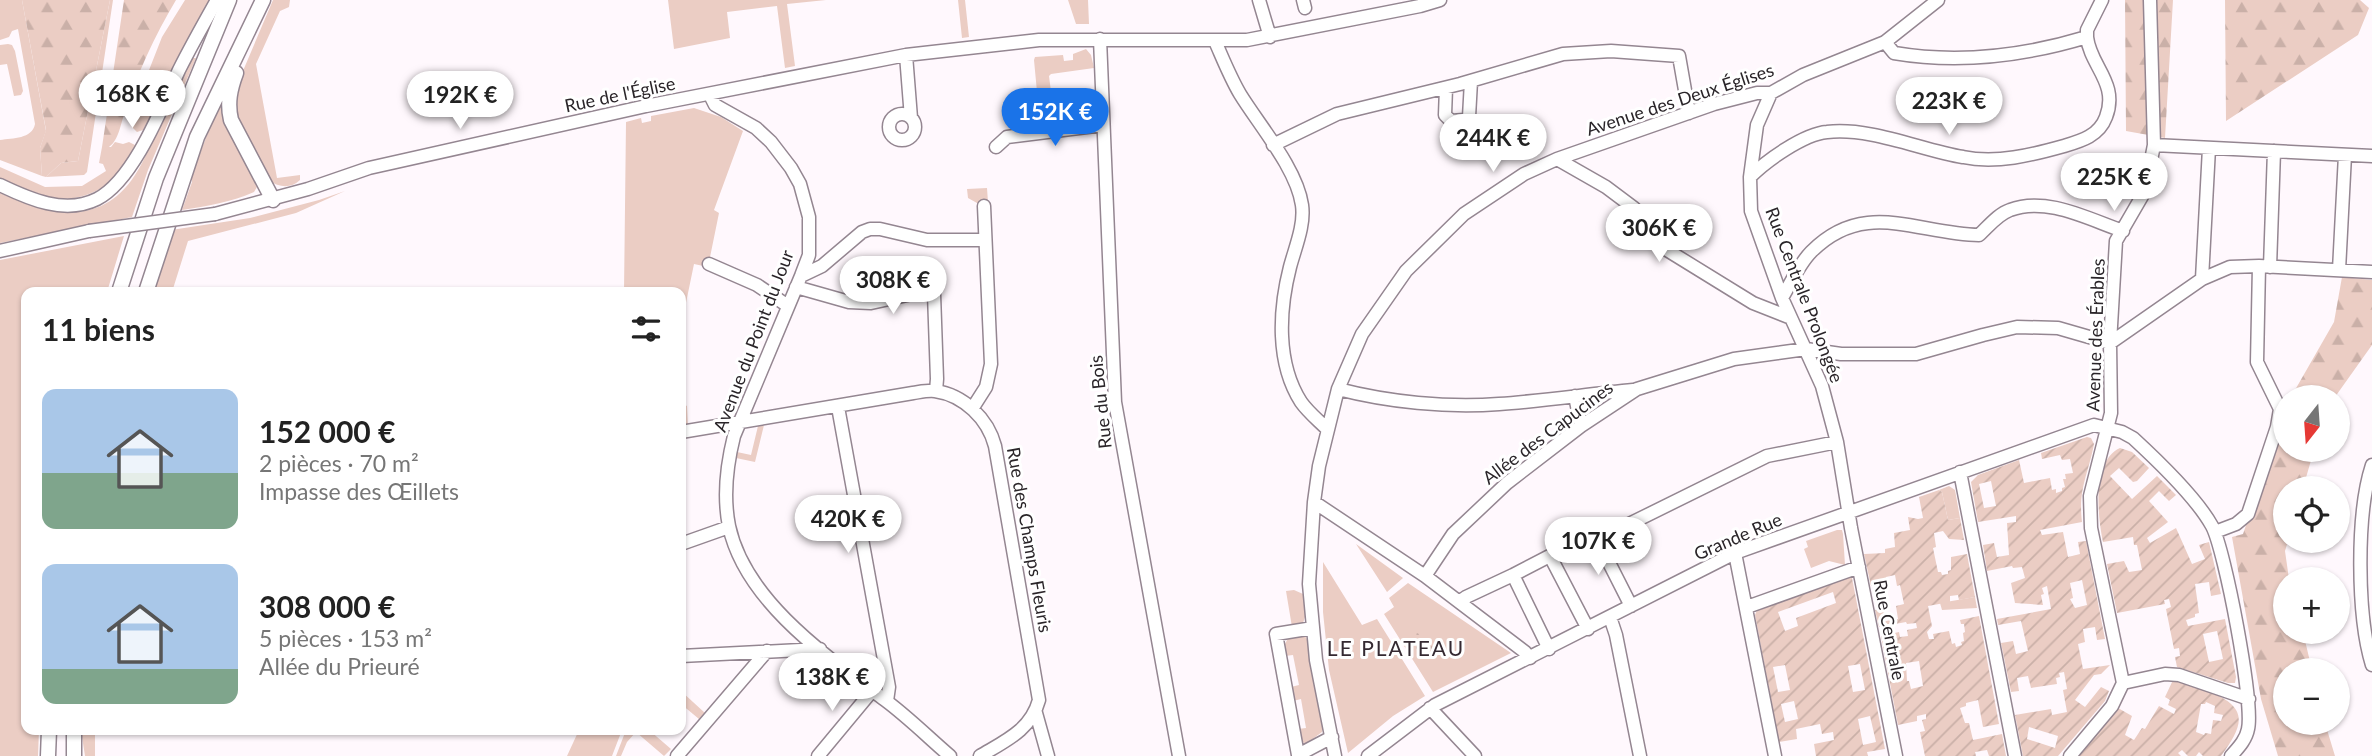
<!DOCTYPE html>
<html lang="fr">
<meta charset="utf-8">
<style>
body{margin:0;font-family:Lato,sans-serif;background:#f6f6f6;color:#222;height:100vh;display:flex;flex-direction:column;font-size:26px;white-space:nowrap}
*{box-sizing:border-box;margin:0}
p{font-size:23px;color:#767676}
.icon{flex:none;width:38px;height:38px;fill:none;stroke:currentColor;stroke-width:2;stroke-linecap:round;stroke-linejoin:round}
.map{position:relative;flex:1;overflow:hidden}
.panel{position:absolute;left:21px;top:287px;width:665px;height:448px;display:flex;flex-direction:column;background:#fff;border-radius:14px;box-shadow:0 2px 5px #0004}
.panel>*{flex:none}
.needle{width:46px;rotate:197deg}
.buttons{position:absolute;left:2273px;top:385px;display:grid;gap:14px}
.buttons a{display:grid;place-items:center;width:77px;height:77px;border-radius:50%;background:#fff;box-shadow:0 2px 5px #0004;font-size:35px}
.price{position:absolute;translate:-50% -60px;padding:0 16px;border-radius:24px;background:#fff;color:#222;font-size:23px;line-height:46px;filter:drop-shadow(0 2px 4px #0008)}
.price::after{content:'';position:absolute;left:50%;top:42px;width:21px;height:16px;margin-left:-10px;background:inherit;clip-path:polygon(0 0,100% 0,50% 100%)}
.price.active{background:#1a73e8;color:#fff}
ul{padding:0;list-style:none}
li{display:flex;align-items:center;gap:21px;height:175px;padding:0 21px}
li span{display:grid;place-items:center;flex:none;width:196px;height:140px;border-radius:14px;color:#555}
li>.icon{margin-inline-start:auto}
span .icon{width:84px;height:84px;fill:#fffc;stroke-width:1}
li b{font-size:30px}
h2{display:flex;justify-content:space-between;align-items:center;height:84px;padding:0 21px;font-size:30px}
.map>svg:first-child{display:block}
.grass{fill:#ebcdc4}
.forest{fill:url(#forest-firs)}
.park{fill:url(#park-dots)}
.garden{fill:url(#garden-furrows);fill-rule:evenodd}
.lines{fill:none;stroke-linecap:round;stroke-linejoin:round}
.minor-casing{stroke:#948691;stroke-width:15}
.major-casing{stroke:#948691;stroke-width:17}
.minor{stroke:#fff;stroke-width:12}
.major{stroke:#fff;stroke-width:14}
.minor-bridge-casing{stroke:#948691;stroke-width:15;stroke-linecap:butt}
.minor-bridge{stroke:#fff;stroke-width:12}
.labels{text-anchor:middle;stroke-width:6;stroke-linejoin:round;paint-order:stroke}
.street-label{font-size:18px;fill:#2a2529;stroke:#fff}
.quarter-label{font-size:21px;letter-spacing:2px;fill:#342931;stroke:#fff}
</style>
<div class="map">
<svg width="2372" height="756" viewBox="0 0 2372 756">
<defs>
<pattern id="forest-firs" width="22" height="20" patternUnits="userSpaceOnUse" patternTransform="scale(1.75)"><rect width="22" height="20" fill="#ebcdc4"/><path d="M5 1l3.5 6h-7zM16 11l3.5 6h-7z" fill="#cab0a8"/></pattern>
<pattern id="park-dots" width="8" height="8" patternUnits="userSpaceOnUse" patternTransform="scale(1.75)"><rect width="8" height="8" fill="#ebcdc4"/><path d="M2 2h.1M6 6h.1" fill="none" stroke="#cab0a8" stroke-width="1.8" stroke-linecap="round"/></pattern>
<pattern id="garden-furrows" width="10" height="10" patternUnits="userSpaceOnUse" patternTransform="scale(1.75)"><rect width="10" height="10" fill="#ebcdc4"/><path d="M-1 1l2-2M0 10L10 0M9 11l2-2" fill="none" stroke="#cab0a8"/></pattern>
</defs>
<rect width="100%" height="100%" fill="#fff8fd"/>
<!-- grass -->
<path class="grass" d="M0,0h22l24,131 -6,17 2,28 -42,-16v-20c13,-2 32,-1 35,-16l-17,-95 -6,2 -3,6 -9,3z
M110,0h3l-26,172 -3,3 -38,2 15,-14 17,-2z
M185,0h28l-70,130 -6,2 -6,-6v-10l31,-79z
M273,0h17l-1,7 -9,4 -24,53 21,114 23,-3v5c-9,9 -21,7 -31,1l-35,-70 3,-26z
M668,0h158l-39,4 8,62 -10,2 -8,-62 -50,6 3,26 -56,11z
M958,0h7l4,37 -7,1z
M1068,0h20l1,24h-13z
M8,44l4,1 3,6 8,40 -2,4 -7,1 -7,-32 -7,1v-20z
M1086,49l5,6 3,13 -43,6 -2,2 5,39 12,-1 2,10 -15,1 -3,-3 -2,-19 -11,-11 -3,-32 1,-3 28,-2 1,6 9,-1v-6z
M192,58h4l-48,112 -16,47 -132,26v-50c48,22 101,35 135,-18 11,-16 17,-36 25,-54 9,-21 21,-42 32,-63z
M221,99l4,1 32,87 -3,5c-22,10 -47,14 -72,18l10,-28v-8z
M694,108l27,9 22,14 -29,79 5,3 -11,54 -14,-3 -13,63v-35h-57l2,-170 15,-4 1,5 9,-2v-5z
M115,142l8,2 6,-2 6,3c-10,37 -51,61 -89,52 -16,-3 -31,-11 -46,-17v-13l45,20 37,-1 24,-15 -3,-7 -4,-1 3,-16h9z
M987,188l1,14 -11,1 -9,-5 -1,-9z
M345,191l-49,22 -108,28 -16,51h-20l19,-62 79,-12 69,-18z
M124,236l-17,56h-81v438h13l-1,26h-38v-496z
M681,333l4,72 2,1 1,21 -7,1z
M764,425l-9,37 -19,-4 1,-6 14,3 7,-29z
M1949,486l6,4 5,28 -12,2 -6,-28 -3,-2z
M1837,530h5l1,4 2,31 -16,-4 -18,7 -7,-19 4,-2 -2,-6z
M1356,544l47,34 -16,14z
M1323,562l39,63 15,-6 48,77 -32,20 -45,37 -19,-83 -6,-58z
M1408,583l103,70 -78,39 -49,-78 10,-7 -5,-9z
M1294,590l9,4 3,20 -3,9 -11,4 -6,-36z
M1975,597l2,11 -35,2 -2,-7z
M1305,636l3,5 16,85 -2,6 -16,12 -7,-4 -1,-11 8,-1 -5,-29 -8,2 -2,-14 8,-2 -6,-30 -8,1 -1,-10 4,-8z
M681,691l24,22 -6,6 -18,-15z
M81,730h14v26h-10z
M579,730h43l-10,26h-45z
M626,730h23l22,19 -7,7 -28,-24 -9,10 -6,14h-5z"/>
<!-- forest -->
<path class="forest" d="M22,0h88l-32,161 -17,2 -15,14 -4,-1 -2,-28 6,-18z
M124,0h52c-21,35 -40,76 -52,115 -4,11 -6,28 -17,33l-5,-1z
M2125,0h48l-8,138 -39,-7z
M2225,0h135l9,8 -11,27 -132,86z
M2342,277l30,3v65l-37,52h-44l43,-75z
M2285,412l1,38h28l-11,38h-17v53h2l-3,10 4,28h-3v53h17l9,38h-26v53h39l10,33h-57l-17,-57 -29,-162 11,-3z"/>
<!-- park -->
<path class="park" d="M1417,633l20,11 -8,15 -20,-11z"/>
<!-- garden -->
<path class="garden" d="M2087,437l4,1 3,6c-6,31 -16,45 -12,78l-42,8 2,5 21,-3 5,25 12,-3 -2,-12 8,-1 19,98 -8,1 -2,-13 -12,2 2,13 -7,2 5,25 27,-4 -9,9 -7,1 -19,25 10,7 16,-20 8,4 -4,10 -47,55h-35l-8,-41 36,-6 1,6 15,-3 -4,-22 4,-1 -3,-17 -5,1 1,4 -4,1 1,6 -26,4 -3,-12 -11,2 2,13 -8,1 -10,-49 12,-2 3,13 12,-3 -7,-30 -23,4 -1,-6 54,-10 -4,-23 -5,2 2,6 -3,1 2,10 -28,-2 -4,-20 14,-5 -3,-11 -9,1 -1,-2 -25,5 -4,-26 11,-2 3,14 12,-2 -2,-32 9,-1v-6l-38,6 -7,-40 7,-7 41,-15 5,23 26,-5 2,12 4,-1v4l6,-2v-3l3,-1 -2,-8h3l-1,-5 8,-1 -3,-14 -8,1 -2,-5 -18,4 -1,-6zM1991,481l5,25 -12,2 -5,-24zM2082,580l5,25 -12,3 -5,-9 3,-1 -3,-15zM2029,727l29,9 -3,12 -28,-9z
M2120,448l12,4 17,16 -12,13 -4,1 -14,-14 -9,8 22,23 25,-23 19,19 -7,6 -10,-10 -10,10 19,21 -21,16 3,5 26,-15 16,36 13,-5 -6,-14 10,-3 12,52 -10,2 -2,-14 -14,2 4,29 -4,1v3l-9,3 2,6 37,-7 11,58 -1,6h-7l-51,-16 -2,-10 5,-1 -1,-8 -5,1 -8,-40 5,-2 -2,-8 -5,1 1,4 -48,9 -10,-49 17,-3 5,11 13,-2 -5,-25h-3l-1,-8 -30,5c-5,-24 -12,-81 17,-94zM2217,631l6,28 -14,3 -6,-28z
M1939,490l3,2 6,28 12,-2 4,22 -15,-1 -6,-8 -9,2 2,14 -3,1 5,24h3l1,3 6,-1v-3l3,-1v-13l16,-3 8,43 -16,3 -1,-5 -8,1v6l-22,4 4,20 -5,6 2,7h5l-1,-5 16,-3 3,13 3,-1 1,4 6,-2 -1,-3 3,-1 -1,-8 2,-1 -1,-8h-3l-1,-4 19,-4 20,108 -16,3 -5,-27 -12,3v3l-6,2 5,15h4l4,17 29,-6 4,22h-17l-2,-6 -12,2 1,4h-51l-5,-24 5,-1 -3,-11 4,-1v-5l-9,2v5l-19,4 -17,-89 18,-4 1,5 8,-1 -1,-6 10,-2 -1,-5 -9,1 -1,-2 -27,5 -4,-17 8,-2 3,13 12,-2 -2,-13 8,-2 -4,-19 -3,1 -2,-11 -9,2 1,5 -16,4 -7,-32 21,-1v-4l10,-2 -1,-14 16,-3 -2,-13 10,2 5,-1 -4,-21zM1919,661l4,25 -12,3 -2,-8h-2l-1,-18z
M1846,577l6,1 33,171 -18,3 1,4h-52l-2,-12 20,-4 -1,-8 -11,2 -2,-10 -24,5 1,10 -18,3 -24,-127 2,-5zM1833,592l3,11 -40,15 2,8 -13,5 -7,-19zM1860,664l5,26 -12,2 -5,-26zM1785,665l5,25 -12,2 -5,-25zM1794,701l4,18 -13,3 -4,-18zM1870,716l6,26 -13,3 -5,-26z
M2173,680c13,3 25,7 37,12 40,16 33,34 11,64h-18l-4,-4 -3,4h-8l-6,-6 -4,3 3,3h-103l40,-48 14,8 -7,19 9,5 8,-12 3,1 14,-23 15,8 2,-5 -8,-4 2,-5 -5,-3zM2206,702l9,4 -1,7 9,2 -2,6 -8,-1 -2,14 -6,-1 -1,2 -8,-3 5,-28h4z"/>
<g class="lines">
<defs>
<path id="minor" d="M1259,0l11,37
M1303,0l2,8
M1100,39l15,363 64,354
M1215,41c8,18 15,36 25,53 19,31 57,75 62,111 3,20 -7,43 -12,62 -11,43 -14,96 11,135 7,10 17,18 26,27
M1885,42l9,11c65,11 130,3 193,-16v-7l15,-30
M906,55l5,63
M1446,88l-1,27 6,6 13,-1 5,-3 2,-36
M1771,93l-14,32 -7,52 1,34 31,87 40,88 15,56 14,86 45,228
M710,95l5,10 41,23 15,14 20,26 9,16 9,33v38l-8,21 -67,160c-7,28 -11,60 -5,90 16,75 98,131 156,174 23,17 44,38 65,56
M889 127a13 13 0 1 1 26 0a13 13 0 1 1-26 0Z
M1273,145l64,-31 123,-30 103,-30 48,-3 68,5 10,57
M2154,145l218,11
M996,147l11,-10 96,-12
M1557,159l49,28 28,21 33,42 86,53 38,15
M1750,177c17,-17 54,-43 77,-45 44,-5 94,18 136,25 33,7 69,-2 101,-11 17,-5 35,-10 42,-29 13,-34 -16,-51 -19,-80
M0,185c29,14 65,30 97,14 37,-19 65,-92 82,-129 12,-24 25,-47 38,-70
M215,214l93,-25 61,-21 277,-62 260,-51 133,-15h208l173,-34 20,-6
M0,251l89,-20
M709,264l48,21 31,21
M2270,267l4,-116
M2339,270l6,-115
M801,276l21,-10 40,-34 8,-3h10l47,11h58
M2202,279l7,-131
M796,287l53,15 22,1 59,-13 4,4 3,85 -1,12
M1782,298c9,-15 17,-34 29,-46 53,-54 106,-18 168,-17 9,-8 19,-21 31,-25 36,-14 78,9 113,21
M1338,389c50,13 109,19 161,15 45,-3 90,-10 134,-14
M1575,396l6,30
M838,407l51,280 -2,14
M972,409l14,-22 5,-23 -7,-158
M681,432l232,-39c7,-1 15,-3 22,-2 29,4 53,28 60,55l44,254c-8,30 -34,41 -59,56
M2372,465c-16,49 -15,151 0,200
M1960,472l55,284
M1314,502l111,74 100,76 5,6
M2215,532l21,-8 12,-10 29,-87 3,-18 -23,-47 2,-96
M1594,533l37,73
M681,544l48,-17
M1735,553l40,203
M1550,556l38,73
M1513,575l36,74
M1425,576l28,-42 54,-51 74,-57 56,-37 97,-30 72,-10 35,5h75l67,-19 34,-8 41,1 52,15 92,-64 28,-12 29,-1 113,6
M1459,602l7,-5 47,-22 81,-42 21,-2 152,-75 70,-14
M1747,607l112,-40
M1610,617l6,18 24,121
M1313,628l-37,6 22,121 34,-18
M681,656l139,-7
M2123,683l42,-9 14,1 70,24
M1430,708l45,48
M1036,713l12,43
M677,756l90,-105
M818,756l54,-65
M1335,756l-19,-96 -7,-76 5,-82 5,-36 19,-77 24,-55 44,-63 58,-57 60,-40 33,-15 157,-55 43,-11h14l32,-18 82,-33 53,-42
M1368,756l67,-51 300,-152 359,-128 28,7 11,6c25,23 63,59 79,88 13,24 42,177 36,203 -2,11 -10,19 -17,27
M2070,756l42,-50 11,-23 -32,-155 -1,-32 21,-83 -1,-70 6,-102 29,-50 9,-46 -4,-145"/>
<path id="major" d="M236,73c-6,16 -9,30 -5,47l42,80
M119,292l37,-114 73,-178
M146,292l51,-155 66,-137
M48,756l1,-26
M74,756v-26"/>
</defs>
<!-- minor casing -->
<use href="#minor" class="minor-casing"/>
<!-- major casing -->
<use href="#major" class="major-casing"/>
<!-- minor -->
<use href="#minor" class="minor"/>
<!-- major -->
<use href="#major" class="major"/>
<defs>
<path id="minor-bridge" d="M89,231l126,-17"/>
</defs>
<!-- minor-bridge casing -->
<use href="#minor-bridge" class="minor-bridge-casing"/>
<!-- minor-bridge -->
<use href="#minor-bridge" class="minor-bridge"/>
</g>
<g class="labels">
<!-- street labels -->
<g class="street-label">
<text transform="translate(620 95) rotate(-12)" y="6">Rue de l'Église</text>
<text transform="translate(1680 100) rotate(-18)" y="6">Avenue des Deux Églises</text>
<text transform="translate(1804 295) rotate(69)" y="6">Rue Centrale Prolongée</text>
<text transform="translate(2096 335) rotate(-88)" y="6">Avenue des Érables</text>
<text transform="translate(754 341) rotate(-69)" y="6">Avenue du Point du Jour</text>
<text transform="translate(1101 402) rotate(-96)" y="6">Rue du Bois</text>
<text transform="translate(1548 433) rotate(-37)" y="6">Allée des Capucines</text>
<text transform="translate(1738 537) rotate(-23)" y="6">Grande Rue</text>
<text transform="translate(1029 540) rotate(80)" y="6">Rue des Champs Fleuris</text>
<text transform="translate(1889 630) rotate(79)" y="6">Rue Centrale</text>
</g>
<!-- quarter labels -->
<g class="quarter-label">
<text x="1396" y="656">LE PLATEAU</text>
</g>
</g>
</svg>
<div class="buttons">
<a><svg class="needle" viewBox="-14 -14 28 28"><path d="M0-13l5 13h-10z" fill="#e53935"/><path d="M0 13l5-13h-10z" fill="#767676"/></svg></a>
<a><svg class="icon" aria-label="locate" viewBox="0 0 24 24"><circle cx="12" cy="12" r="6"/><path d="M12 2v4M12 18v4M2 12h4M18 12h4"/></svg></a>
<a>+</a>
<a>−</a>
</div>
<b class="price" style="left:132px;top:130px">168K €</b>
<b class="price" style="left:460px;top:131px">192K €</b>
<b class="price" style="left:1949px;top:137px">223K €</b>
<b class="price active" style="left:1055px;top:148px">152K €</b>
<b class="price" style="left:1493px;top:174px">244K €</b>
<b class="price" style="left:2114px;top:213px">225K €</b>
<b class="price" style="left:1659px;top:264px">306K €</b>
<b class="price" style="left:893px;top:316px">308K €</b>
<b class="price" style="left:848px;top:555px">420K €</b>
<b class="price" style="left:1598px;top:577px">107K €</b>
<b class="price" style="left:832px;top:713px">138K €</b>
<section class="panel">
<h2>11 biens<svg class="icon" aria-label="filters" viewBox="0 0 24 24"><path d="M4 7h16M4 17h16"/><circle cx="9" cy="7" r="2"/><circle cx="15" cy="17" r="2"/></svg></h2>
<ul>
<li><span style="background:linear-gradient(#a9c7e8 60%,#7fa58c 0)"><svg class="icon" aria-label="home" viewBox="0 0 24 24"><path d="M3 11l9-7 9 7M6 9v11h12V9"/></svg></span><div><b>152 000 €</b><p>2 pièces · 70 m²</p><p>Impasse des Œillets</p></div></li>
<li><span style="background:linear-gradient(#a9c7e8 75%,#7fa58c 0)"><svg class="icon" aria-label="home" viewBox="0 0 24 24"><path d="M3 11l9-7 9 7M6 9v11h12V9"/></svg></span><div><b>308 000 €</b><p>5 pièces · 153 m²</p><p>Allée du Prieuré</p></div></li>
</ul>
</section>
</div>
